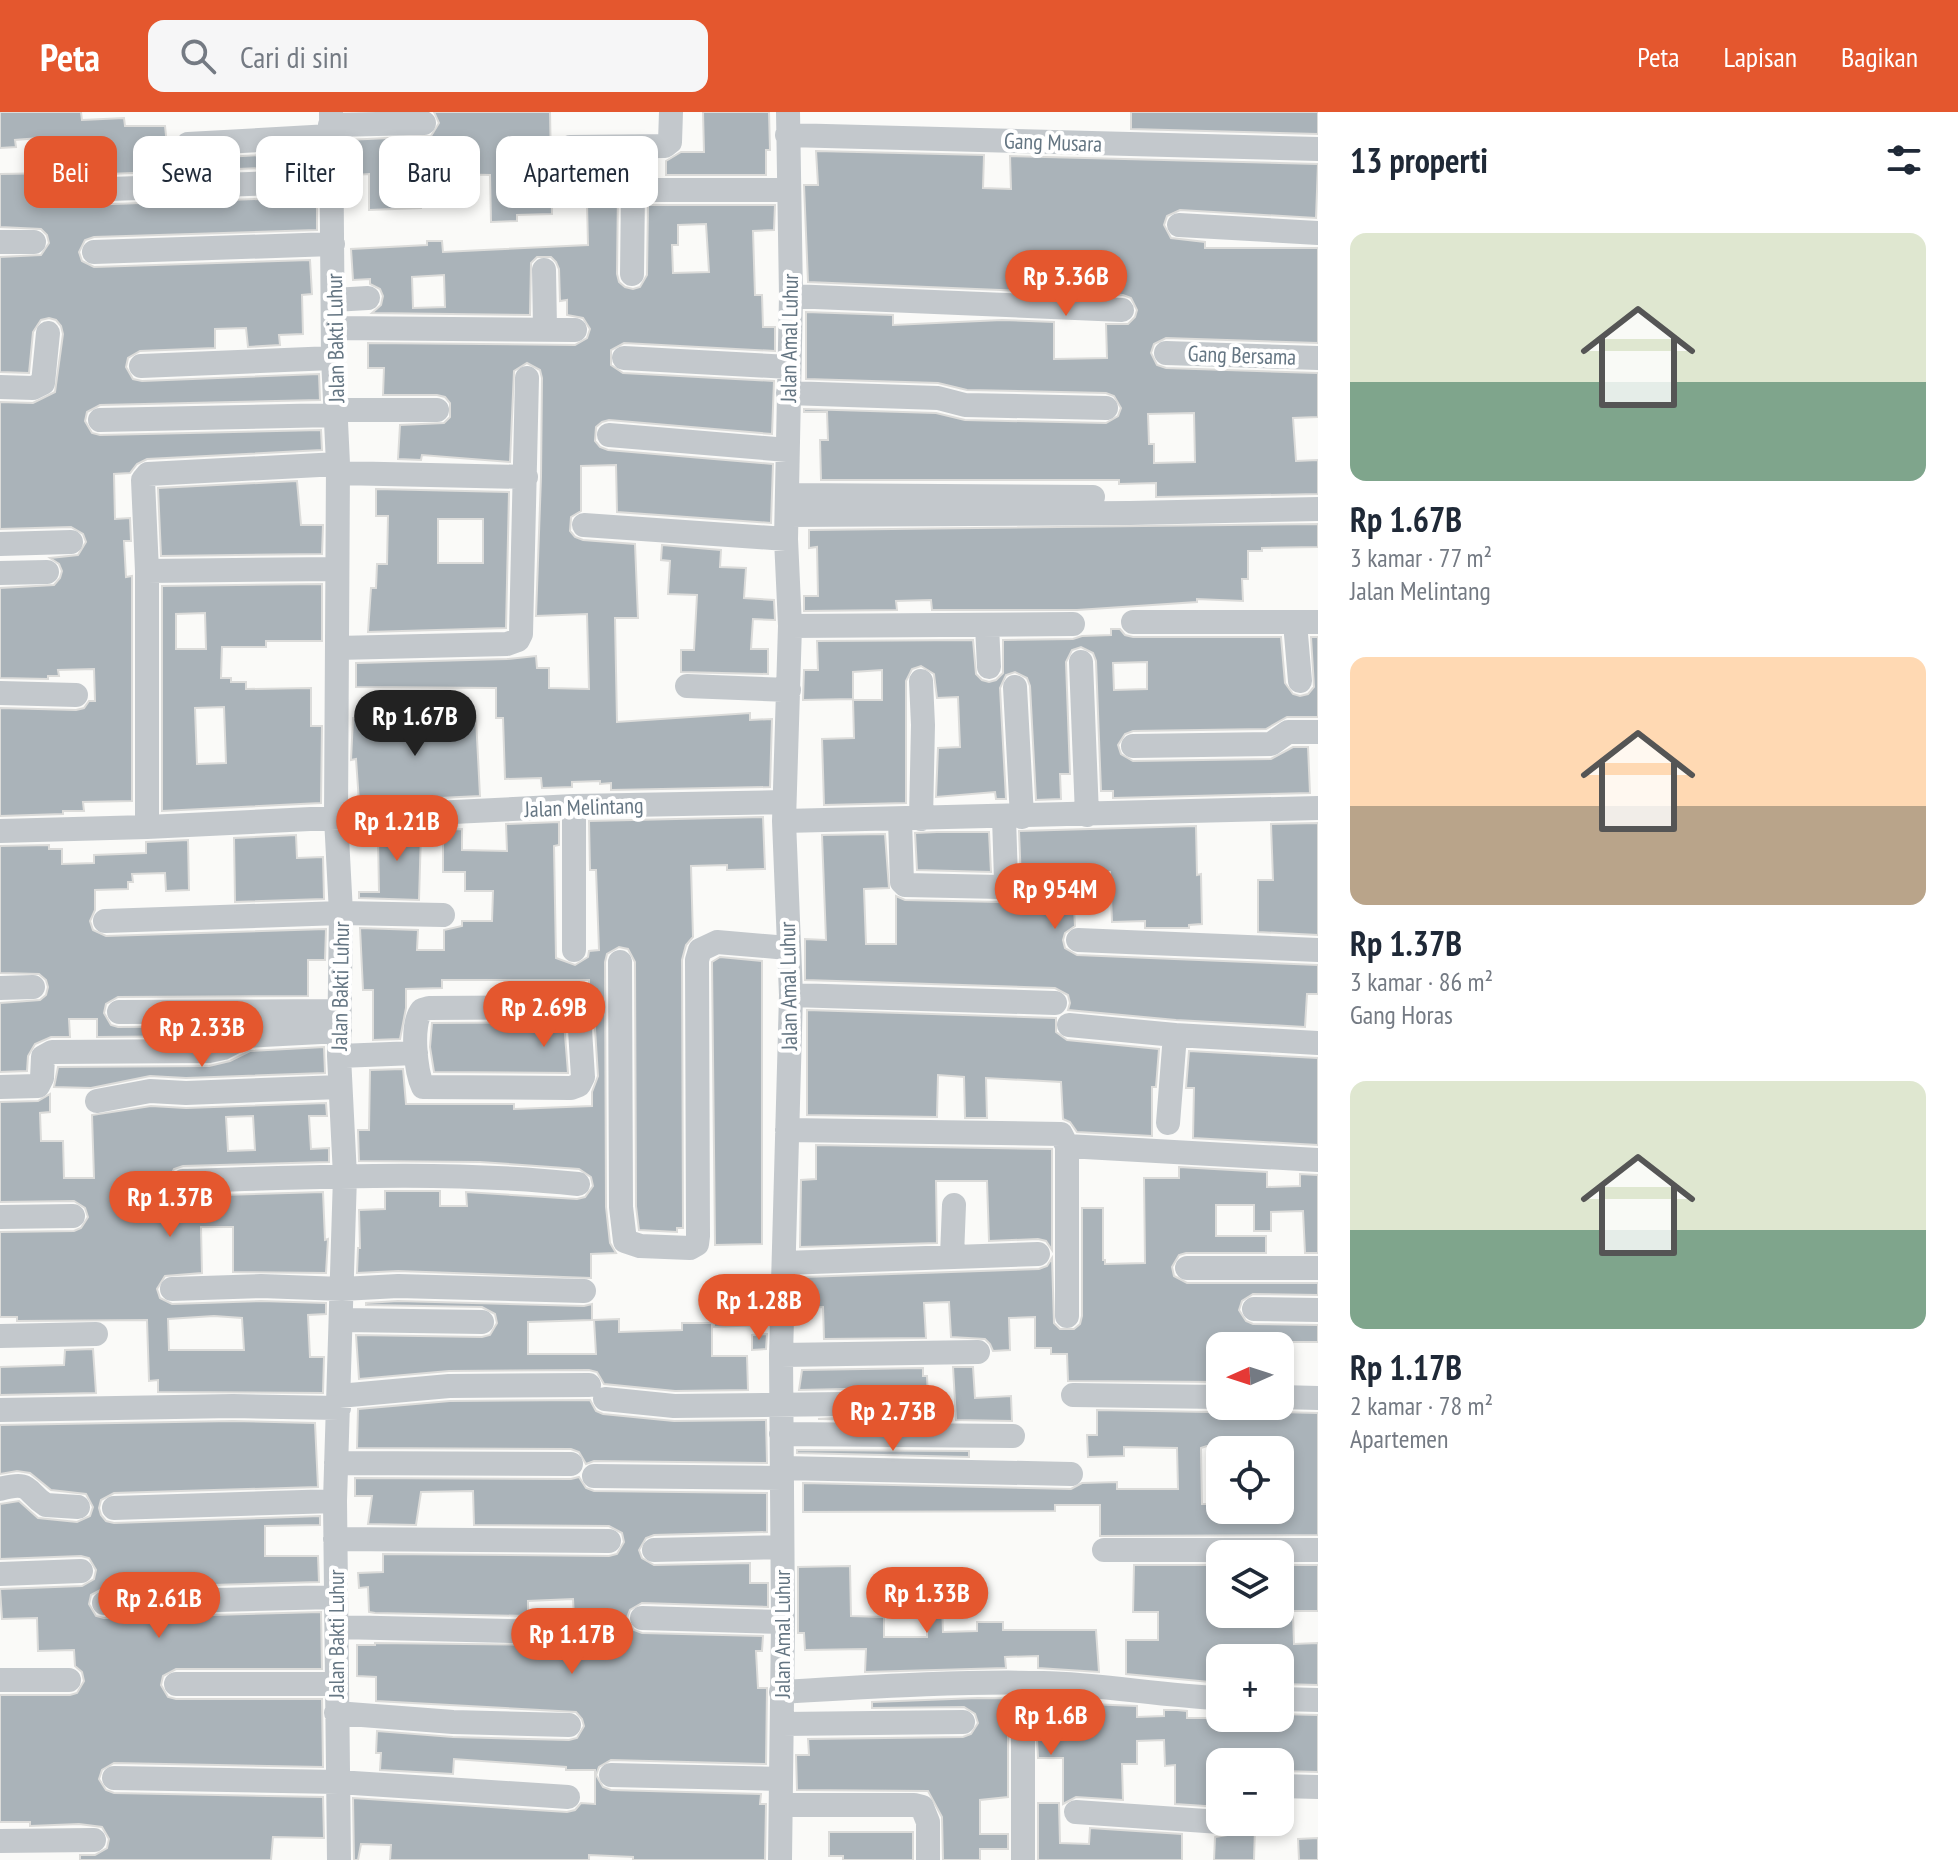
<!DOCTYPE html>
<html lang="id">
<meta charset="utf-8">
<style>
body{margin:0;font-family:"PT Sans Narrow",sans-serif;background:#f6f6f7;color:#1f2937;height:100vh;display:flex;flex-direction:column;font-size:30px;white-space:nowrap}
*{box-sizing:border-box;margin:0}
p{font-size:26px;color:#747a83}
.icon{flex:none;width:44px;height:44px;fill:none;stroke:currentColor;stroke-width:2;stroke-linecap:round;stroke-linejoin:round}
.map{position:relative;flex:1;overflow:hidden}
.side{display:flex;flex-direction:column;background:#fff;width:640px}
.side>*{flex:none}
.top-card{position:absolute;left:24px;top:24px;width:760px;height:72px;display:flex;gap:16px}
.needle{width:52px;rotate:267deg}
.fabs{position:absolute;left:1206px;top:1220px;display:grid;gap:16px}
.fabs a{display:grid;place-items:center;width:88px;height:88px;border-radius:16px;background:#fff;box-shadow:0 4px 12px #0003;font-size:40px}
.price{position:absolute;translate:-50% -68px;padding:0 18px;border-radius:28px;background:#e4572e;color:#fff;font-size:26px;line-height:52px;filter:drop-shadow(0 2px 4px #0008)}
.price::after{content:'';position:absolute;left:50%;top:48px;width:24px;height:18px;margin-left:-12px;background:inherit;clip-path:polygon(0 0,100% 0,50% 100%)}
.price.current{background:#222;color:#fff}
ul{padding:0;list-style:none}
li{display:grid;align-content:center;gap:16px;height:424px;padding:0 32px}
li span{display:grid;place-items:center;height:248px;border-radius:16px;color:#555}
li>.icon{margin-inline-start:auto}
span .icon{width:144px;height:144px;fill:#fffc;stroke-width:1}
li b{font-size:34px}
h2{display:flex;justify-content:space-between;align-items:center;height:96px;padding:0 32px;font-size:34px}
.tag{padding:0 28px;border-radius:16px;background:#fff;box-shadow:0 4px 12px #0003;font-size:28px;line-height:72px}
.tag.current{background:#e4572e;color:#fff}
header{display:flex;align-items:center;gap:48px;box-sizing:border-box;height:112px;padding:0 40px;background:#e4572e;color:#fff}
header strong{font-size:38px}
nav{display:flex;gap:44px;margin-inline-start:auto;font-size:28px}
.search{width:560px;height:72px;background:#f6f6f7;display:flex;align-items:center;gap:20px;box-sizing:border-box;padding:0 28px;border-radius:16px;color:#747a83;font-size:30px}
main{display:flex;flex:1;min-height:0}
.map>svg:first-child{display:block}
.building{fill:#aab3b9;stroke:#dcdcda;stroke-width:2;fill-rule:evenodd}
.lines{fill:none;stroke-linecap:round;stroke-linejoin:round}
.minor{stroke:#c3c8cc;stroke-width:24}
.labels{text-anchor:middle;stroke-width:8;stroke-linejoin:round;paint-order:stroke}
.street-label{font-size:22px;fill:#657683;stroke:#fff}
</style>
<header>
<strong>Peta</strong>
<div class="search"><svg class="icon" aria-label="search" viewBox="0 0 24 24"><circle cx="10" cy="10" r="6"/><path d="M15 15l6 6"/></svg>Cari di sini</div>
<nav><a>Peta</a><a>Lapisan</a><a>Bagikan</a></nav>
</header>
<main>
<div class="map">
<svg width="1318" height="1748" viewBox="0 0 1318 1748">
<rect width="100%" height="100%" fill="#fafaf8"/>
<!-- building -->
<path class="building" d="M0,0h81l1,8 42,-2 1,8h40l3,28h9l11,5 128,-7v4l-24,1v10l-210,8 -8,3 -5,6 2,15 13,6 233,-8v33l-223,7 -9,3 -6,12 3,9 12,6 216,-7 2,34 -10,1 1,39 -24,1 1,10 -32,2 -2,-19 -31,1v19l-75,3 -12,7 -2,9 7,12 9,2 177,-7 1,26 -220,5 -13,7 -2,9 7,12 8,2 221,-5 1,20 -175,9 -10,5 -7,9 -16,1 1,45 15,-1 1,23h-7l2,36 6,-1v225l-49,1 1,9h-21v3l-63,2v-108l76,2 8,-2 5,-7h6l-1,-32 -36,1 1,6h-11v3l-48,-1v-90l54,-3 6,-7 2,-7 -3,-7 -9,-6 28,-3 8,-13 -3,-8 -12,-7 -71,2v-127l33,1 22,-11 8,-58 -2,-8 -5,-6 -7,-2 -8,2 -8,12 -4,41 -29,-1v-115l41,-2 8,-12 -2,-8 -6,-6 -41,-2v-53l54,-1 -2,-36 -37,3 1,7 -16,1z
M434,0h116l2,102 -35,1v6l-26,1 -1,-47 -49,-1v17l-20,1v16l-52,2v-36l-14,1 -1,-12h-8v-23l85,-4 8,-13z
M703,0h66l1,38h-4v25h-100v-14l15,-9h23z
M1131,0h187v22l-187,-5z
M816,39l168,4 -1,33 28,1 -1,-33 308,8 -2,54 -136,-8 -13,6 -3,9 7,13 34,4v6h113v95l-152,-5 -12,6 -3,9 6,12 9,3 152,5v44l-25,1 3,43 22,-1v34l-162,3v-14l-37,1v-4h-298l-1,-40h8l-1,-28h-23v-3l132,4 29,7 141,3 12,-7 3,-8 -7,-12 -8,-3 -139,-3 -29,-7 -132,-4v-67l87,3v10l109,-5 52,2v37l53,-1 -1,-34h22l7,-7 2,-7 -6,-12 -8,-3 -315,-13 -4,-97h14zM1194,301l1,49 -41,1v-19h-5l-1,-30z
M634,49v14l-9,2 -7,13 -1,84 2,8 6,5 8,2 7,-2 7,-12 1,-70h127l-1,25 -21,1 2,64h7l1,32h12v24l-151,-8 -13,7v15l12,8 151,8 -2,53 -163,-14 -7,2 -6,5 -1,14 5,6 8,3 165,14 -2,59 -154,-11 -1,-47 -35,1v45l-10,6 -1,14 5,6 8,3 52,4 3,74h-23l2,104 133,-9v7l22,-1 -2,68 -159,3v-7l-11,1v-3l-28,1v5l-30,1 -1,-10 -36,1 -2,-61h-7v-30l-140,-1v-24l151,-4 29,-3 1,12h12v20l40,1 -2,-75 -51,2 5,-139 1,-99 -2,-8 -13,-7 -13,8 -4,91 -88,-7 -1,5 -23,-1 2,-34 44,-2 6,-6v-14l-5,-6 -8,-2h-54l1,-27h-16v-25l207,2 12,-7 3,-9 -7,-11 -16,-3v-15l-7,1 -1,-32 -3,-7 -5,-5h-14l-6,6 -1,52 -158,-2 9,-8 2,-9 -3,-7 -10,-5v-5l-17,1 -2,-31 76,-4v-4h15l1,11 145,-7 -2,-83zM706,112l3,48 -36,1 -1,-28h6v-20zM444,163l1,32 -32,1 -1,-31z
M297,369l4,44h22l-1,29 -161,2 -3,-68z
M376,377l133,3 -3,136 -138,4 3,-44h5l1,-24h10l1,-48h-12zM438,407h45v44h-45z
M1318,412v23l-56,1v3h-14v28h-6l1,22 -46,-2v3l-120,8h-145l-1,-10 -35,1 1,9 -93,1v-15h14l-1,-49 -8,1v-18z
M662,433l59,5 -1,17 26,1 -2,30 30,2 1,20 -22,-1 -2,30h17v25l-87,-2v-22h13l3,-55 -29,-1 2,-33 -9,-1z
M322,472v57h-56v6h-44l-1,31h10v4h15v7l65,-1v38h11l-1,77 -159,8v-225zM205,501l1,36h-30v-35zM224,595l2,56 -29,1 -2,-56z
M1111,517h9l5,6 8,2h148l4,46 8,11 7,2 8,-2 6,-7 -3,-50h7v80h-31l-21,12 -133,2 -8,3 -7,11 3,9 12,7 138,-2 22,-12h15l2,46 -197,5v-7h-12l-5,-130 -3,-8 -12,-6 -9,3 -6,12 4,112h-10l1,25 -25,1 -6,-114 -3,-8 -12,-6 -9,3 -6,13 6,111h-10l-1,-7 -59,5 2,-49 22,-1 -2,-50 -21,1 -3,-24 -13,-8 -9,3 -6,12v122l-82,2 -2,-66 32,-1 -1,-38h29v-30l-29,2v27l-50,1 1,-30h14l-1,-29 156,-1 3,34 6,6 7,2 7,-2 7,-7v-33l70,-1 9,-3 29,-1zM1147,550v27l-33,1 -1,-27z
M390,603v5l86,-2 4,78 -121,6 -3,-43 -5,1 2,-42z
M763,705l2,52 -38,1v-5l-36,1 2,71 -7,8 -4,15 1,268h-6v4l-38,-2 -3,-24 -1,-244 -7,-13 -9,-2 -12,7 -2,8 1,245 4,36 6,10 -25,1v24l-193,-7 -41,2 1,-25h2l-1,-38 26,-1v-18h55v15h27l-1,-14 111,7 8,-2 8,-11 -2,-9 -12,-8 -99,-7 -121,-1 -1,-31h11l1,-60 33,-1 3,35h108v5l78,-3v-14l6,-16 -4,-63 -5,-10v-23h-147v8l-36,1v19l-6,31 -27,1v-50h-10l-3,-62 58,2 -1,20h27v-20l18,-4v-5h30l1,-30h-28v-19h-22v-42l19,-1v21l45,1 -1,-27 53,-2v23l-5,1 2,112 19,7 13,-8 1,-6 10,-1 -3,-80h-6l-1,-49z
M1318,711v112l-60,-3v-52h15l-2,-56z
M1196,714l1,49 4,-1 1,50 -13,1v3h-44v-7l-33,1 -2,-50 -38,1 3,53 -10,7 -2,7 2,8 12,7 241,10v29h-11l-2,33 -129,-7 -108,-10 2,-7 -2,-8 -13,-7 -250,-8v-41l21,1 -4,-105 63,-1 4,54 -25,1 2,55h30v-48l9,4 96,2 11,-5 9,-16 -2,-50z
M434,716v5h-13l-2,67 -60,-2v-6h20l-1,-53 -23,1 -1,-8z
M937,720h52l2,40 -74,-2 -2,-37z
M296,723l1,23 26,-1 1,42 -89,3 -1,-64z
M188,728l1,50 -23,1 -1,-18 -33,1 1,8h-5v7l-33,1v20l-5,11 3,9 13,6 220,-7 -1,31h-17v36l-190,1 -12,7 -2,9 7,12 7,2 114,-1 -25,10 -110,1v-18h-28l1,18h-19l-16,7 -7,12 -1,15 -27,1v-69l40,-3 6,-5 2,-8 -2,-7 -7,-6 -39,-1v-127l49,-1v4h13v15l32,-1v-8l52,-2v-11z
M720,845l42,4v283l-47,1 -3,-283z
M807,898l249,8v14l11,8 92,9 -3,38h-4v49l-75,-4 -7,-10 -7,-3 -2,-37 -75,-4 1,40h-22l-1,-41 -26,-2 -1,42 -130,-2z
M564,910l4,51 -134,-1 -4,-25 2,-24z
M324,935l1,26 -139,5 -36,-2 -59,12 -37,-1 4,-20 151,-1 21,-5 20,-10z
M1189,939l129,7v87l-125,-7 1,-50h-8z
M50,982v18l-10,1 1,28h22l1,37h30l-2,-63 59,-9 35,2 140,-5 1,13h-18l2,33 18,-1v14l-146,4 -9,3 -6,12 3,9 12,6 140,-4 2,48 3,-1 -2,34 -93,-1v-45h-32l1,46 -37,3 -8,13 3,9 12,6 89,-3 65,2v11l-18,1 2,42h14l-1,36 -165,-1v-12l-9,1 -2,-61 -130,1v-4h-17v-85l74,-1 7,-3 7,-11 -3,-9 -11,-7 -74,1v-100l38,-1zM253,1004l2,34 -27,1 -2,-34zM214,1204l28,2 2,32h-75l-1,-31z
M816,1033l236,4v101l-6,-9 -8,-2 -49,2 -2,-60h-51l1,62 -137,4 1,-67 15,-1z
M1179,1055l88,5v15l33,-1v-12l18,1v78h-13l-2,-42 -32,1v19h-17v-26h-38v31h50v17h-80l-7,2 -7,12 2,9 13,7h131v12l-65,-1 -11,7 -3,9 7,11 7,3 65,1v17h-36v4h-62v36l-152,-1 -1,-27h-16v-6h-16v-31l-26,1 1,32 -17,1 -3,-7 -5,-5 -34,-2 -2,-35 -25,1 2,35 -102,1 -1,-32 -18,1 -2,-31 236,-8 8,-3 5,-8 2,65 6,6h14l6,-5 2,-8v-108h21v52h2v4l40,-1 -1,-85h35z
M757,1165l2,48 -45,2 -2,-48z
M398,1189l186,5 8,-2v16l-64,2v32h68l-2,-34 25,-1v13l63,-2v-7h30v33h35l1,34 -73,1 -71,-7 -7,-12 -8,-2 -140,1 -90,8 -3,-44 126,2 8,-2 7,-12 -2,-9 -13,-7 -116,-2v-2z
M767,1222l-1,15 -14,1v-15z
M93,1237l3,44 -96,2v-28l64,-2 1,-15z
M953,1255h20l2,31 36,-2 1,25 -56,-1z
M923,1256v8h4l2,44 -111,-1 34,-2 6,-6v-14l-5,-6 -8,-2 -46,1 3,-20z
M590,1288l6,11 7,3 71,7 92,-1 1,43 -173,-2 -8,3 -7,-12 -8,-3 -214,-1 1,-39 92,-8z
M1265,1294l15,6 38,1v122l-218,1v-31h-45v6l-252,1v-29l268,6 11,-6 35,-1v7h61l-1,-41 -53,-1v9l-36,1 -1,-22h10v-25l168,3zM1207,1334h42l31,3v61h-60v-6h-18l-1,-56z
M233,1309l82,2 3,64 -204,6 -13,7 -2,8 2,7 5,6 8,2 206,-7v9l-55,1v30h53l1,26 -215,6 -13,7 -2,9 7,12 8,2 217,-6 1,57h-146l-13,7 -2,9 7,12 8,2h146l1,68 -209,-4 -12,7 -3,9 7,11 8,3 209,4 1,41 -51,-1 -2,23h-191v-5h15l12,-7 2,-9 -7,-12 -23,-3 -49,2v-4h-30v-127h70l7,-2 7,-12 -2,-9 -7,-6 -1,-16 -36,1 -1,-33 -35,1 -2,-30 82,-3 12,-7 2,-9 -7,-12 -8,-2 -81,3v-55l19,-3 19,17 39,4 13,-6 3,-9 -7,-13 -35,-4 -21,-17 -13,-2 -17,3v-49z
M797,1338l172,1v6l-172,-4z
M579,1365l7,11 8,3 173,2v39l-113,3 -8,3 -7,12 3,8 12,7 96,-2v20h18v24l-126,-4 -12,7 -3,8 7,12 8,3 121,3 -1,15h-6l2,37h9l-1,76 -155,-4 -12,7 -3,8 7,12 8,3 150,4 -1,10h6l-1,56h-132v-3l-44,-2v5h-199l1,-15 -30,-1 -3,16h-4l-1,-62 214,14 8,-2 6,-7 14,1v-34h-29v-3l-112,-8 -1,15 -73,-4 1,-17h-5l1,-22 76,6 116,3 8,-2 7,-12 -2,-7 -6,-7 -200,-11v-24l-19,-1v-31h18v-2l181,2 8,-10h11l-2,-36 -45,2v15l-153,-3 -6,-1 -1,-25 -9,1 -1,-15 25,-1v-18l226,2 8,-2 7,-12 -2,-9 -13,-7 -135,-1 -1,-34 -52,1 -5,33 -48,-1 4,-28h-17v-18l216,1z
M1134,1453h86v49h73l1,30 24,-1v42l-38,-1v-26h-60v25l-94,-9v-34h32v-28h-25z
M1280,1453h38v46h-38z
M850,1454l1,50 33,1v20h43v-32h15l1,27 34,-1v-9h26v8h93l3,42 -61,-4v-12l-33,1 1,11 -141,4 1,-23 -61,1 -1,-17h-6v-66z
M978,1586l86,1 25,2v3l48,2v11l27,-1v-6h13l10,1v7h93v-4l38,1v57l-38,-1v-9h-60v45l-45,-3v-39l-10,1 -1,-26 -27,1v23h-15l1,36 -47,-3 -13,7v-46h-25l-2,-37 -6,-6 -8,-2 -7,2 -7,12v70l-28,3v34h28v15h-28v11h-37l-1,-43 -14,-26 -131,-1 -1,-35h13l-1,-16 155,-2 8,-3 7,-11 -3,-9 -11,-7 -92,1v-6z
M1038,1691h21l1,40 29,1 1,-16 92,6v26h-144z
M1234,1715l21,1 -1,32h-40l1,-23 12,-2z
M829,1720h84v28h-70v-4h-14z
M1318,1726v22h-19l-1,-21z"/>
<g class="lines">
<!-- minor -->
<path class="minor" d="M331,0l2,246 5,106 -2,354 5,95 -2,143 6,120 -10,325 4,359
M330,13l94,-2
M787,23l531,14
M188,32l142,-8
M570,35l95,-1 5,-4 1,-30
M83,78l248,-9
M1179,113l139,8
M0,130h34
M94,140l239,-8
M544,158l1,59
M632,162l1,-84h154
M791,184l331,14
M333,188l35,-2
M334,216l241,2
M1166,241l152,5
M624,246l165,9
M141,254l192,-8
M0,275l33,1 10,-5 5,-50
M788,281l150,5 27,7 141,3
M336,298h101
M100,308l236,-5
M609,323l178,15
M338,361l188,4
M787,383l306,2
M787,403l343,-2 188,-4
M584,413l202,14
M0,432l71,-2
M147,459l189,-2
M0,461l47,-1
M1133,510h185
M1295,511l5,58
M790,514l283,-2
M987,514l2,41
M337,536l170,-4 11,-4 3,-6 6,-256
M1081,550l6,153
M921,569l2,44 -2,94
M687,574l102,4
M1015,575l7,130
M0,581l76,2
M1133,634l138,-2 17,-12h30
M900,708l2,62 3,3 96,2 5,-6 -2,-64
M784,709l534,-13
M147,715v-256l-4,-91 5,-6 190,-10
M0,719l147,-4 427,-21 210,-4
M105,809l236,-8 102,2
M1078,828l240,10
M574,838v-144
M620,850l1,245 4,34 15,5 50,2 7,-4 1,-8 -1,-276 3,-10 17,-8 71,6
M0,876l33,-1
M791,883l264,8
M569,895l10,7 4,63 -4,8 -8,3 -148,-1c-7,-15 -13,-63 -1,-77l7,-2z
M119,900l220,-1
M1069,913l106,10 -7,88
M1175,923l143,8
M339,944l77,-3
M0,975l38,-1 4,-8 1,-21 9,-5 157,-1 14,-3 23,-12 94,-5
M97,989l53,-10 36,2 154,-6
M787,1018l274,4 6,12v170
M1067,1034l251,14
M183,1069c132,-4 264,-11 395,3
M0,1105l73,-1
M952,1144l2,-51
M784,1151l254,-9
M1187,1156h131
M172,1177l89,-3 81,3 56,-3 186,5
M1254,1197l64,1
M342,1208l140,2
M0,1224l96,-2
M781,1243l197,-3
M1073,1283l147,2
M339,1284l110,-10 140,-1
M1280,1285l38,1
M605,1287l69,7 171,-2
M0,1298l233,-4 106,2
M781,1322l232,2
M336,1351l235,1
M782,1356l289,6
M594,1364l188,2
M0,1377c33,-9 25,3 46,16l32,2
M114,1396l221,-7
M335,1427l274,2
M654,1438l127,-3
M1104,1438h214
M0,1462l81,-3
M104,1491l232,-6
M642,1506l141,4
M337,1515l213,5
M0,1568h69
M176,1572h160
M781,1580c87,-5 175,-11 262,-9 59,1 118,13 177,15
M1280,1587l38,1
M336,1601l117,9 116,3
M782,1612l181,-2
M611,1663l169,4
M114,1666l224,4 230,15
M1280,1674l38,1
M781,1693h133l8,2 6,15v38
M1076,1700l144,10
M0,1729l94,-1
M780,1748l3,-238 -2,-267 10,-360 -7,-174 6,-195 -4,-87 5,-243 -3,-184
M1023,1748v-132"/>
</g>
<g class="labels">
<!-- street labels -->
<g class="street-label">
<text transform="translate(1053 30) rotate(2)" y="8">Gang Musara</text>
<text transform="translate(335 226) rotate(-91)" y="8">Jalan Bakti Luhur</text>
<text transform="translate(789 226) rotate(-89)" y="8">Jalan Amal Luhur</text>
<text transform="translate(1242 243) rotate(2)" y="8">Gang Bersama</text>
<text transform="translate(584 695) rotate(-2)" y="8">Jalan Melintang</text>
<text transform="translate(340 874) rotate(-89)" y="8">Jalan Bakti Luhur</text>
<text transform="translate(788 874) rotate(-91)" y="8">Jalan Amal Luhur</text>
<text transform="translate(336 1522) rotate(-90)" y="8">Jalan Bakti Luhur</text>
<text transform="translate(782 1522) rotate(-90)" y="8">Jalan Amal Luhur</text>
</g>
</g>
</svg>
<div class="fabs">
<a><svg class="needle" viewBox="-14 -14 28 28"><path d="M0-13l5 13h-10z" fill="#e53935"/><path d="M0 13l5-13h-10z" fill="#747a83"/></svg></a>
<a><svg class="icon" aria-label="locate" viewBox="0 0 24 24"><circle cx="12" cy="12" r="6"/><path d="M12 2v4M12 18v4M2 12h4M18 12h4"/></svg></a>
<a><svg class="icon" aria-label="layers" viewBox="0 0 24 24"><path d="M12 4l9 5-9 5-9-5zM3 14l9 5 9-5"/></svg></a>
<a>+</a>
<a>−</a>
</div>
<b class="price" style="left:1066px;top:206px">Rp 3.36B</b>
<b class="price current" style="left:415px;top:646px">Rp 1.67B</b>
<b class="price" style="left:397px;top:751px">Rp 1.21B</b>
<b class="price" style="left:1055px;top:819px">Rp 954M</b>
<b class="price" style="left:544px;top:937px">Rp 2.69B</b>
<b class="price" style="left:202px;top:957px">Rp 2.33B</b>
<b class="price" style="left:170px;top:1127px">Rp 1.37B</b>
<b class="price" style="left:759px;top:1230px">Rp 1.28B</b>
<b class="price" style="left:893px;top:1341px">Rp 2.73B</b>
<b class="price" style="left:927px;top:1523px">Rp 1.33B</b>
<b class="price" style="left:159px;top:1528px">Rp 2.61B</b>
<b class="price" style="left:572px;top:1564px">Rp 1.17B</b>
<b class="price" style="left:1051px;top:1645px">Rp 1.6B</b>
<div class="top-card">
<a class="tag current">Beli</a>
<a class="tag">Sewa</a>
<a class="tag">Filter</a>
<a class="tag">Baru</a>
<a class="tag">Apartemen</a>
</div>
</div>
<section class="side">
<h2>13 properti<svg class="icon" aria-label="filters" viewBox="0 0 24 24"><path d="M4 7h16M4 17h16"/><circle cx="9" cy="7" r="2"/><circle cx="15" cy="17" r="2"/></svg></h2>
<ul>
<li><span style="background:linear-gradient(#dfe7d0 60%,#7fa58c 0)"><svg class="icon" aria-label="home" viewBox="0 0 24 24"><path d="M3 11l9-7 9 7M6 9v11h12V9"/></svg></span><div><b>Rp 1.67B</b><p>3 kamar · 77 m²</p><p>Jalan Melintang</p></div></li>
<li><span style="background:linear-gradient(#ffd9b3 60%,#b9a48a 0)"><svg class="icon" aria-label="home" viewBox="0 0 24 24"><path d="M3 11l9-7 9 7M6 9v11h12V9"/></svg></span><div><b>Rp 1.37B</b><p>3 kamar · 86 m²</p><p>Gang Horas</p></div></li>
<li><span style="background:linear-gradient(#dfe7d0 60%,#7fa58c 0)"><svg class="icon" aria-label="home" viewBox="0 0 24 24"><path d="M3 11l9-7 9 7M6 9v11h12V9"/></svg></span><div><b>Rp 1.17B</b><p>2 kamar · 78 m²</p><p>Apartemen</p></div></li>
</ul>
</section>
</main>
